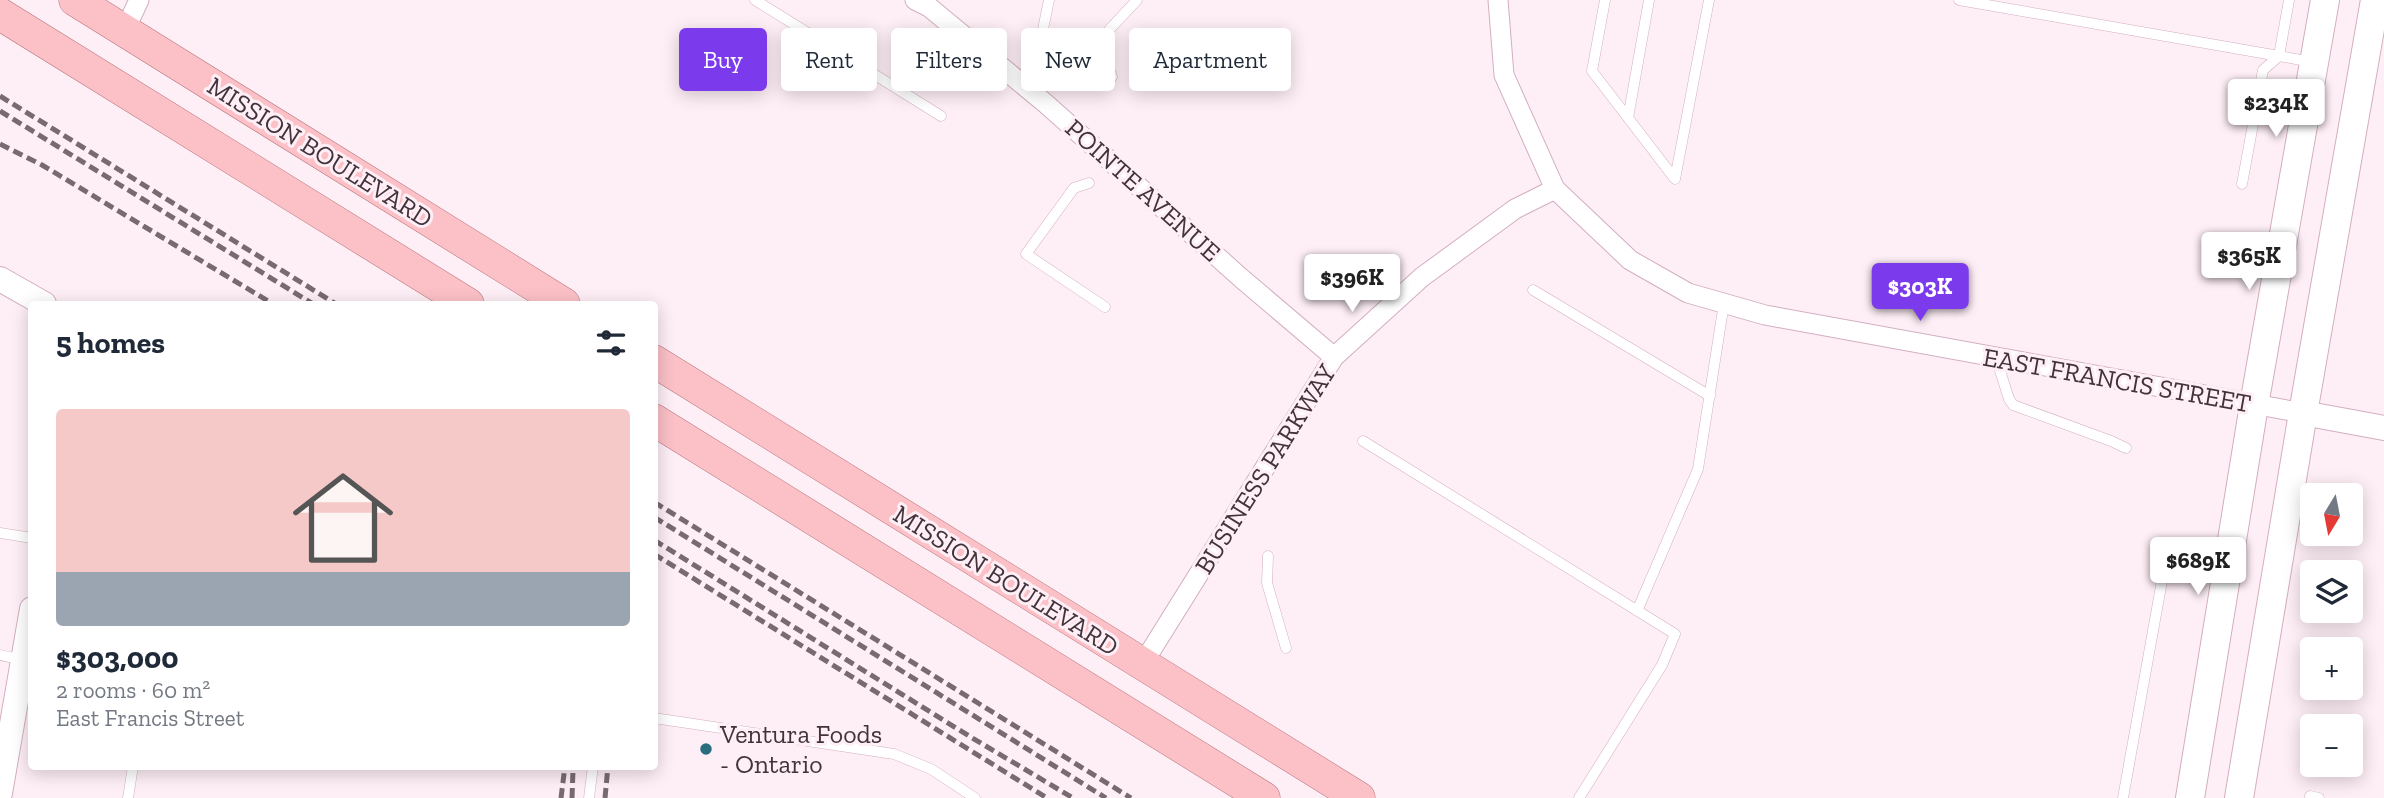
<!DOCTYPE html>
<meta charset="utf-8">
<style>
body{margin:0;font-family:"Zilla Slab",serif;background:#f6f6f7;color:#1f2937;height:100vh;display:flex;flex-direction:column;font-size:26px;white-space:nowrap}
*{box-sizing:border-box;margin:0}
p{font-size:23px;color:#747a83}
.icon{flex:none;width:38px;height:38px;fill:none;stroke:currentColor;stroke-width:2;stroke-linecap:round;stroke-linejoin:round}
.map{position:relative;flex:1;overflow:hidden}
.details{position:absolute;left:28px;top:301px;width:630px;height:469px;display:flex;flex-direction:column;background:#fff;border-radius:7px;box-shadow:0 4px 18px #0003}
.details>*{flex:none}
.banner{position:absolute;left:679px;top:28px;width:665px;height:63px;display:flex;gap:14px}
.needle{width:46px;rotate:190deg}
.fabs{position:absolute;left:2300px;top:483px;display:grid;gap:14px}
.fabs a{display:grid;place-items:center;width:63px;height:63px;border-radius:7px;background:#fff;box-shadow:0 4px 18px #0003;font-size:35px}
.price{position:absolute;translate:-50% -60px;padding:0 16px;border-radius:7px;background:#fff;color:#222;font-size:23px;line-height:46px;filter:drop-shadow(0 2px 4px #0008)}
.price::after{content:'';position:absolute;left:50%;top:42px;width:21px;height:16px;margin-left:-10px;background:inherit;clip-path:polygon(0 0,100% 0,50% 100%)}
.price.current{background:#7c3aed;color:#fff}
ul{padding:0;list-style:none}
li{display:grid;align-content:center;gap:14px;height:371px;padding:0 28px}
li span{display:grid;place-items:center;height:217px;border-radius:7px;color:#555}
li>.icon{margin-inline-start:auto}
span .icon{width:126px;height:126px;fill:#fffc;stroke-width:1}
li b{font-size:30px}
h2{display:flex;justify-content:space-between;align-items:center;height:84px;padding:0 28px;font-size:30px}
.pill{padding:0 24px;border-radius:7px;background:#fff;box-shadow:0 4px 18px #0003;font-size:24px;line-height:63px}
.pill.current{background:#7c3aed;color:#fff}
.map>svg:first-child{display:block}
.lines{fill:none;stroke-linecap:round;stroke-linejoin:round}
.service-casing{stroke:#d3aec0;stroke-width:11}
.minor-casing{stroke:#d3aec0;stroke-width:21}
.tertiary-casing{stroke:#d3aec0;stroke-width:26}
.secondary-casing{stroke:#d3aec0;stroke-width:30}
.primary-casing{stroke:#b9757d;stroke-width:33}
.service{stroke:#fff;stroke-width:10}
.minor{stroke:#fff;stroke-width:19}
.tertiary{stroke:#fff;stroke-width:24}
.secondary{stroke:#fff;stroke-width:28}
.primary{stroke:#fbc1c7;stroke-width:32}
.rail{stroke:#796a71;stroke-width:5;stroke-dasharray:10 5;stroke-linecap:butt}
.poi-dot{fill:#296e7e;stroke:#feeef6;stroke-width:2.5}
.labels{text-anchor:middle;stroke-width:6;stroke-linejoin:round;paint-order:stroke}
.street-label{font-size:26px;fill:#42333a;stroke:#feeef6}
.poi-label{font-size:26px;fill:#42333a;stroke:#feeef6;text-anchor:start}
</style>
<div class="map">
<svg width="2384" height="798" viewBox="0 0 2384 798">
<rect width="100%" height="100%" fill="#feeef6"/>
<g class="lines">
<defs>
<path id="service" d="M755,0l186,116
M1605,0l-13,71 83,108 34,-179
M1959,0l320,56
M2289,0l-10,56 33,6
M1041,39l8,-39
M1112,77l-8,-21 5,-26 28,-30
M1628,118l21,-118
M1089,183l-15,5 -48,66 79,53
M2242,184l21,-114 16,-14
M1533,290l177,106
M1996,358l13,41 4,6 98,36 15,7
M1363,441l312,193 -13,31 -83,133
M0,533l32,5
M1268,556l-1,27 19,65
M1637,611l61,-142 26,-166
M0,655l23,5
M654,718l240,36 37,15 44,29
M2310,796l9,2
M128,798l5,-32
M589,798l4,-32
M2123,798l42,-234"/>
<path id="minor" d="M915,0l14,7 116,96 196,175 93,79
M125,30l14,-30
M1555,189l75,71 58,33 77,22 538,98
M1142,665l192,-308 88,-80 93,-68 40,-20 -51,-114 -6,-75"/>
<path id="tertiary" d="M0,279l44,25
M2303,413l81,15
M0,793l32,-184"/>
<path id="secondary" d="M2190,798l64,-393 71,-405
M2239,798l64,-385 72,-413"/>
<path id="primary" d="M75,0l489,304
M0,14l468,290
M654,361l705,437
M654,420l610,378"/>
</defs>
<!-- service casing -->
<use href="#service" class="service-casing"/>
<!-- minor casing -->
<use href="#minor" class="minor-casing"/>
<!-- tertiary casing -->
<use href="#tertiary" class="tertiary-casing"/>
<!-- secondary casing -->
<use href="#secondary" class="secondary-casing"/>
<!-- primary casing -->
<use href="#primary" class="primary-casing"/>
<!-- service -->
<use href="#service" class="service"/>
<!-- minor -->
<use href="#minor" class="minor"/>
<!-- tertiary -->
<use href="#tertiary" class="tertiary"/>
<!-- secondary -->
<use href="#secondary" class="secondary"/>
<!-- primary -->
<use href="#primary" class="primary"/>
<!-- rail -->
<path class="rail" d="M0,96l336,208
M0,111l313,193
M0,144l42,21 231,139
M654,502l477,296
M654,517l452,281
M654,540l315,196 104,62
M654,554l393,244
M561,798l4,-32
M572,798l1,-28
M605,798l3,-32"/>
</g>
<!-- markers -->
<circle class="poi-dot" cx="706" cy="749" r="7"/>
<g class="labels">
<!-- street labels -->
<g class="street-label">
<text transform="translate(320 152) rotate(32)" y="9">MISSION BOULEVARD</text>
<text transform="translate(1143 190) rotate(42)" y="9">POINTE AVENUE</text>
<text transform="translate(2117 380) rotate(10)" y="9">EAST FRANCIS STREET</text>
<text transform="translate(1265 469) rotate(-58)" y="9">BUSINESS PARKWAY</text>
<text transform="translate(1006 580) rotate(32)" y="9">MISSION BOULEVARD</text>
</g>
<!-- poi labels -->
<g class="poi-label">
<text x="720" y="743">Ventura Foods<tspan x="720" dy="30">- Ontario</tspan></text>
</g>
</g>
</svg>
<div class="fabs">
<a><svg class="needle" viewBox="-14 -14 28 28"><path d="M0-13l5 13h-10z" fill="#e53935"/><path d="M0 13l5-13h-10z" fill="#747a83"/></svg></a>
<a><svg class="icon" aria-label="layers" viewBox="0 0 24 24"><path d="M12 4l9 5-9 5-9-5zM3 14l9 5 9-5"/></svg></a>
<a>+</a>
<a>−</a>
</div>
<b class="price" style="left:2276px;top:139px">$234K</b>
<b class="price" style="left:2249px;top:292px">$365K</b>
<b class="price" style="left:1352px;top:314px">$396K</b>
<b class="price current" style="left:1920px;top:323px">$303K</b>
<b class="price" style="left:2198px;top:597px">$689K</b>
<div class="banner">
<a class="pill current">Buy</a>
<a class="pill">Rent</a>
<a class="pill">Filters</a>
<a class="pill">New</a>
<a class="pill">Apartment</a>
</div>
<section class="details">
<h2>5 homes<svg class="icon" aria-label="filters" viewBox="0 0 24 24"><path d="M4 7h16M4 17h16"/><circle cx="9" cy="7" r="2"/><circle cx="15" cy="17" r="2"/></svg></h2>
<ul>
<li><span style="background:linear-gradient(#f6c9c9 75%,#9aa5b1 0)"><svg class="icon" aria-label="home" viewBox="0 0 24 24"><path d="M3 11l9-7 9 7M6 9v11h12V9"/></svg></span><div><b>$303,000</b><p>2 rooms · 60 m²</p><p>East Francis Street</p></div></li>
</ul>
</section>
</div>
